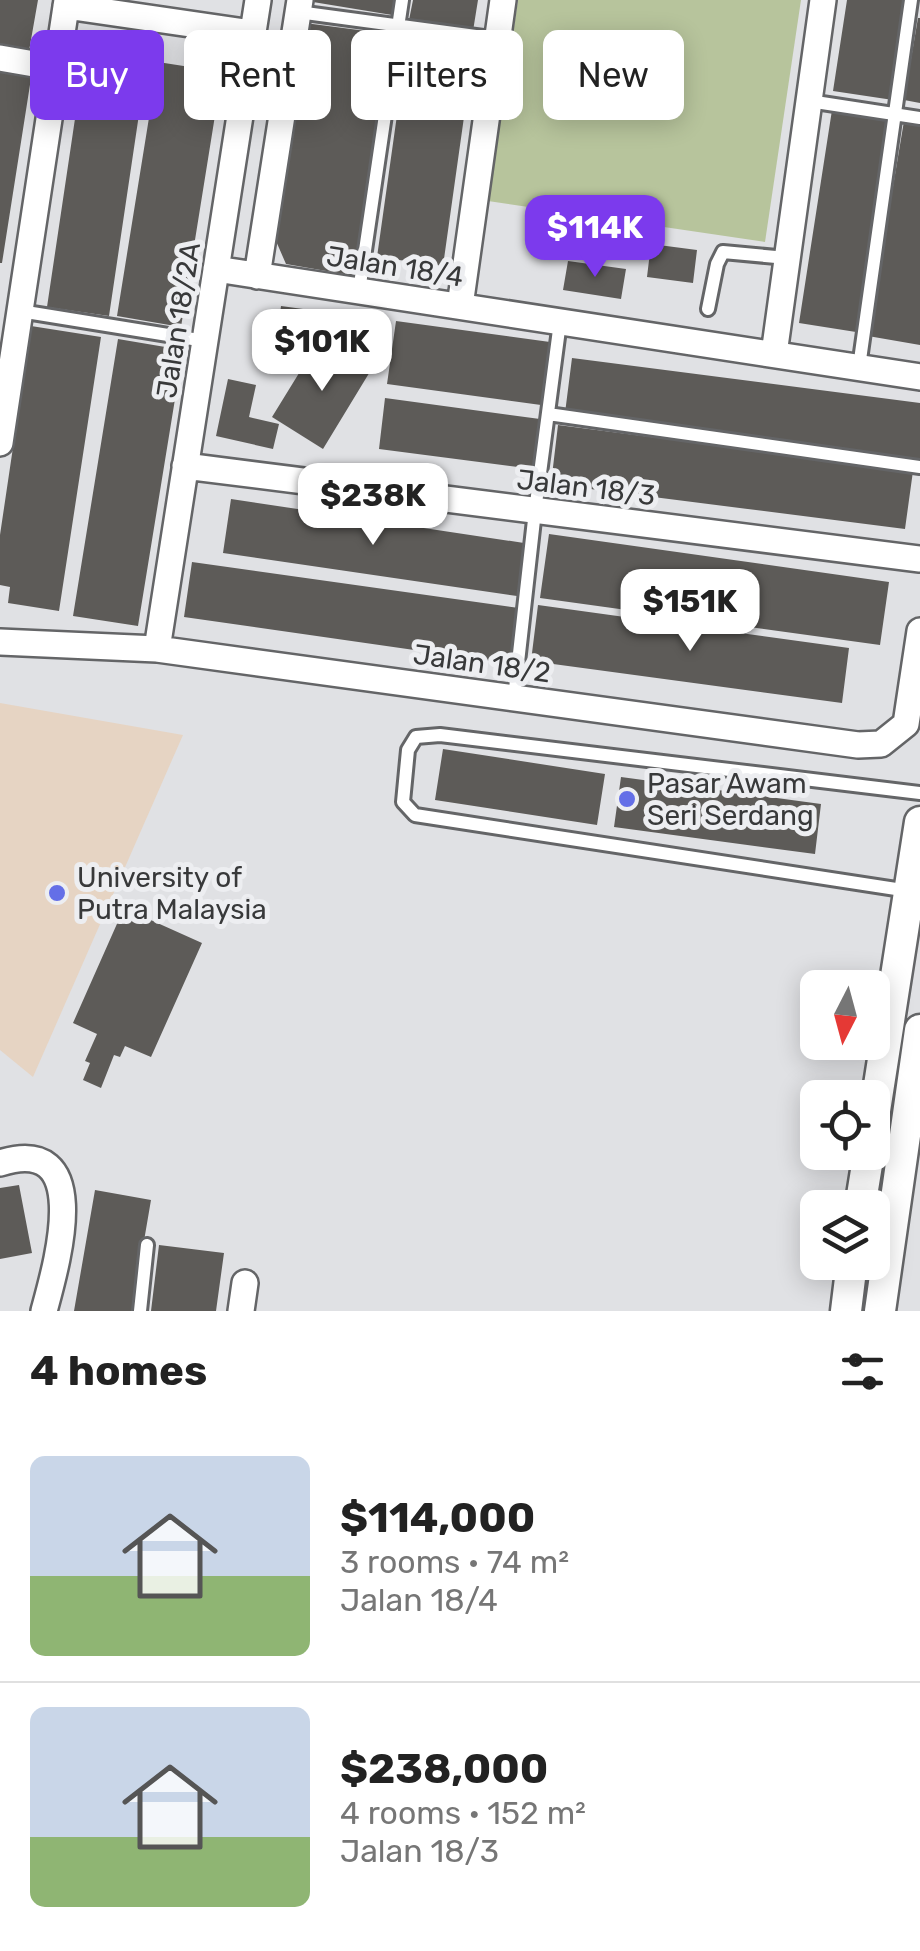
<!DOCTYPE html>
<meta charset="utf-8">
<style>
body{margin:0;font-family:Rubik,sans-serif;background:#f6f6f6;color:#222;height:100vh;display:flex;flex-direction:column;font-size:38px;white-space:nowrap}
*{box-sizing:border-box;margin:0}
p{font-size:32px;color:#767676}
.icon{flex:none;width:55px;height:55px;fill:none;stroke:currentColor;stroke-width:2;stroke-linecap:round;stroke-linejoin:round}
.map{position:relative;height:1311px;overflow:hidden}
.details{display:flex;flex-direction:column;background:#fff;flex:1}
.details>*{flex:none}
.banner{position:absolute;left:30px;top:30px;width:860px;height:90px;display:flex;gap:20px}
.needle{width:65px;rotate:186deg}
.fabs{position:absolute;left:800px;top:970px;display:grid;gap:20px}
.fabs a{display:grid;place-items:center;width:90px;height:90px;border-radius:15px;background:#fff;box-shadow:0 5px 25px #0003;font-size:50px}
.price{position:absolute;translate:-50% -85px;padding:0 22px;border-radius:20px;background:#fff;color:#222;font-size:32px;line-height:65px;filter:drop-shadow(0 2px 5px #0008)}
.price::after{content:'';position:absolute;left:50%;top:60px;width:30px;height:22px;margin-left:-15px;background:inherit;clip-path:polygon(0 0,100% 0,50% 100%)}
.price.selected{background:#7c3aed;color:#fff}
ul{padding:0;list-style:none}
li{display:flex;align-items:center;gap:30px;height:250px;padding:0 30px}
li+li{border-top:2px solid #e0e0e0}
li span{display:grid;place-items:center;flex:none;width:280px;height:200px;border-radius:15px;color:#555}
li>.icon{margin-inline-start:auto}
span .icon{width:120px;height:120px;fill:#fffc;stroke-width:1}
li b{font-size:42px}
h2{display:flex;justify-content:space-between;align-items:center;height:120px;padding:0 30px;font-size:42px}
.pill{padding:0 35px;border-radius:15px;background:#fff;box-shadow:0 5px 25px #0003;font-size:35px;line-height:90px}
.pill.selected{background:#7c3aed;color:#fff}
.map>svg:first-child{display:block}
.education{fill:#e6d4c3}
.green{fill:#b7c49c}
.building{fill:#5d5b58}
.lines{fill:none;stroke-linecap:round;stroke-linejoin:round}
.service-casing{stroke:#646567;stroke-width:18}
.minor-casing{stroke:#646567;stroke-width:30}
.tertiary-casing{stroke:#646567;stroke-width:35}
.service{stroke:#fff;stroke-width:12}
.minor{stroke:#fff;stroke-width:25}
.tertiary{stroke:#fff;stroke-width:30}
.poi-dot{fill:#646fe7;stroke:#edeef1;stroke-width:4}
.labels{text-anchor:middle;stroke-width:10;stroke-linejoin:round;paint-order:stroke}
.street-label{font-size:28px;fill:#38393a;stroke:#edeef1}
.poi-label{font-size:28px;fill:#38393a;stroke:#edeef1;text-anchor:start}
</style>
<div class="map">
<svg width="920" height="1311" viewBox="0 0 920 1311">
<rect width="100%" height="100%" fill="#e0e1e4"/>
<!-- education -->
<path class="education" d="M0,703l183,32 -150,342 -33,-27z"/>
<!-- green -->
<path class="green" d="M518,0h283l-36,242 -277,-41z"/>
<!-- building -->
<path class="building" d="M0,0h38l-9,51 -29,-5z
M313,0h81l-2,15 -79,-13z
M413,0h65l-5,31 -64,-11z
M847,0h62l-16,100 -60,-9z
M918,18h2v85l-16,-3z
M305,23l84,11 -34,242 -69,-12 -10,-23z
M408,37l66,9 -31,220 -66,-9z
M87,38l62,9 -40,269 -62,-9z
M158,62l64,10 -41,255 -64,-11z
M0,67l32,5 -30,191h-2z
M832,110l56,8 -32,214 -57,-9z
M904,121l16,3v221l-52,-9z
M651,244l46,6 -4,33 -46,-6z
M568,261l58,8 -5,30 -58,-9z
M281,306l66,9 -4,24 -65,-9z
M396,321l154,21 -9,63 -154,-21z
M31,326l70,11 -42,274 -51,-8 2,-16 -10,-2v-50z
M118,339l65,11 -45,276 -65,-10z
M320,339l51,31 -48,79 -51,-32z
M572,358l348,45v56l-355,-46z
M228,379l28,6 -7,32 30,7 -6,25 -57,-13z
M385,398l155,21 -6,50 -155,-20z
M558,425l355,46 -8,58 -354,-45z
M231,499l293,44 -7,53 -294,-43z
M549,534l340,48 -9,63 -340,-47z
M192,562l327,46 -8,56 -327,-47z
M538,605l311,43 -7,55 -311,-42z
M443,749l162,25 -8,51 -162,-25z
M621,777l200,27 -6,50 -201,-27z
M124,908l78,35 -51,114 -26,-11 -5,11 -6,-2 -13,33 -18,-8 7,-17 -5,-2 12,-27 -24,-11z
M19,1185l13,68 -32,6v-71z
M95,1190l56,10 -19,111h-58z
M159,1245l65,8 -8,58h-65z"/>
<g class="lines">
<defs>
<path id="service" d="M298,12l200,27
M809,101l111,17
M359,291l43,-291
M708,309l9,-45 6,-12 64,6
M20,311l185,30
M859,367l52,-367
M548,414l372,53
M514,698l21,-187 25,-189
M909,891l-494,-76 -12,-13 5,-52 8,-13 24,-2 480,58
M140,1311l7,-66"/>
<path id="minor" d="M66,6l186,27
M0,58l57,10
M216,269l704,108
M257,276l43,-276
M460,306l43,-306
M774,354l49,-354
M0,443l67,-443
M185,466l735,93
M0,642l157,7 701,96 23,-1 25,-20 14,-93
M157,649l101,-649
M0,1163c95,-30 57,100 44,148
M241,1311l4,-28"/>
<path id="tertiary" d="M872,1130l48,-308
M860,1208l9,-56
M846,1311l6,-49
M880,1311l40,-281"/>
</defs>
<!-- service casing -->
<use href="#service" class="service-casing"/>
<!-- minor casing -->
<use href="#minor" class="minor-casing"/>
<!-- tertiary casing -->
<use href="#tertiary" class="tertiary-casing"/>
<!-- service -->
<use href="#service" class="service"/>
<!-- minor -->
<use href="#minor" class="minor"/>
<!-- tertiary -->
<use href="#tertiary" class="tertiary"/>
</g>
<!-- markers -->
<g class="poi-dot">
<circle cx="627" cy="799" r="10"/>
<circle cx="57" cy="893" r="10"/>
</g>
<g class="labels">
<!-- street labels -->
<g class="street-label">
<text transform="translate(395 266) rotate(9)" y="10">Jalan 18/4</text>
<text transform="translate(178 320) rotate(-81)" y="10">Jalan 18/2A</text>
<text transform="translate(586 487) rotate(7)" y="10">Jalan 18/3</text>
<text transform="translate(482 663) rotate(8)" y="10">Jalan 18/2</text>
</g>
<!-- poi labels -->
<g class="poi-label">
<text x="647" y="793">Pasar Awam<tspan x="647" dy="32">Seri Serdang</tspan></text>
<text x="77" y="887">University of<tspan x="77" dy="32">Putra Malaysia</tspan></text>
</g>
</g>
</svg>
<div class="fabs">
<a><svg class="needle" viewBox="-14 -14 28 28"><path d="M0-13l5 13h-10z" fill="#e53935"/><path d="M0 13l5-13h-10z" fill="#767676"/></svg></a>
<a><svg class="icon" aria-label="locate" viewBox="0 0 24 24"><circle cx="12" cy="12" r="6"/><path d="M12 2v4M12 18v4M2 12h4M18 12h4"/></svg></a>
<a><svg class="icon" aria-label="layers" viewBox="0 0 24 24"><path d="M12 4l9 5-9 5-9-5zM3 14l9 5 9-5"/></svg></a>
</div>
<b class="price selected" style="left:595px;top:280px">$114K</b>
<b class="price" style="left:322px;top:394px">$101K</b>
<b class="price" style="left:373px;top:548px">$238K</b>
<b class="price" style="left:690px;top:654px">$151K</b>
<div class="banner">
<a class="pill selected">Buy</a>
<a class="pill">Rent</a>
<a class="pill">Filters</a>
<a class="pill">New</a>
</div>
</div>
<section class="details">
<h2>4 homes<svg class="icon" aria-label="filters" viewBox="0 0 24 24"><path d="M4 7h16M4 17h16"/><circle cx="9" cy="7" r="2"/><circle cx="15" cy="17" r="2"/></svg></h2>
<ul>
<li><span style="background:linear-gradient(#c9d6e8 60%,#8fb573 0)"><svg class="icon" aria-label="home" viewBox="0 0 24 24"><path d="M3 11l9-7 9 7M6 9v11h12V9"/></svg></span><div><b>$114,000</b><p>3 rooms · 74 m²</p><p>Jalan 18/4</p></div></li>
<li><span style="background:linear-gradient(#c9d6e8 65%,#8fb573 0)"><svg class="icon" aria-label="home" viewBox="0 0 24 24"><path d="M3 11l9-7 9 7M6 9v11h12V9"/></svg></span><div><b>$238,000</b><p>4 rooms · 152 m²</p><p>Jalan 18/3</p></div></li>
</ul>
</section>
